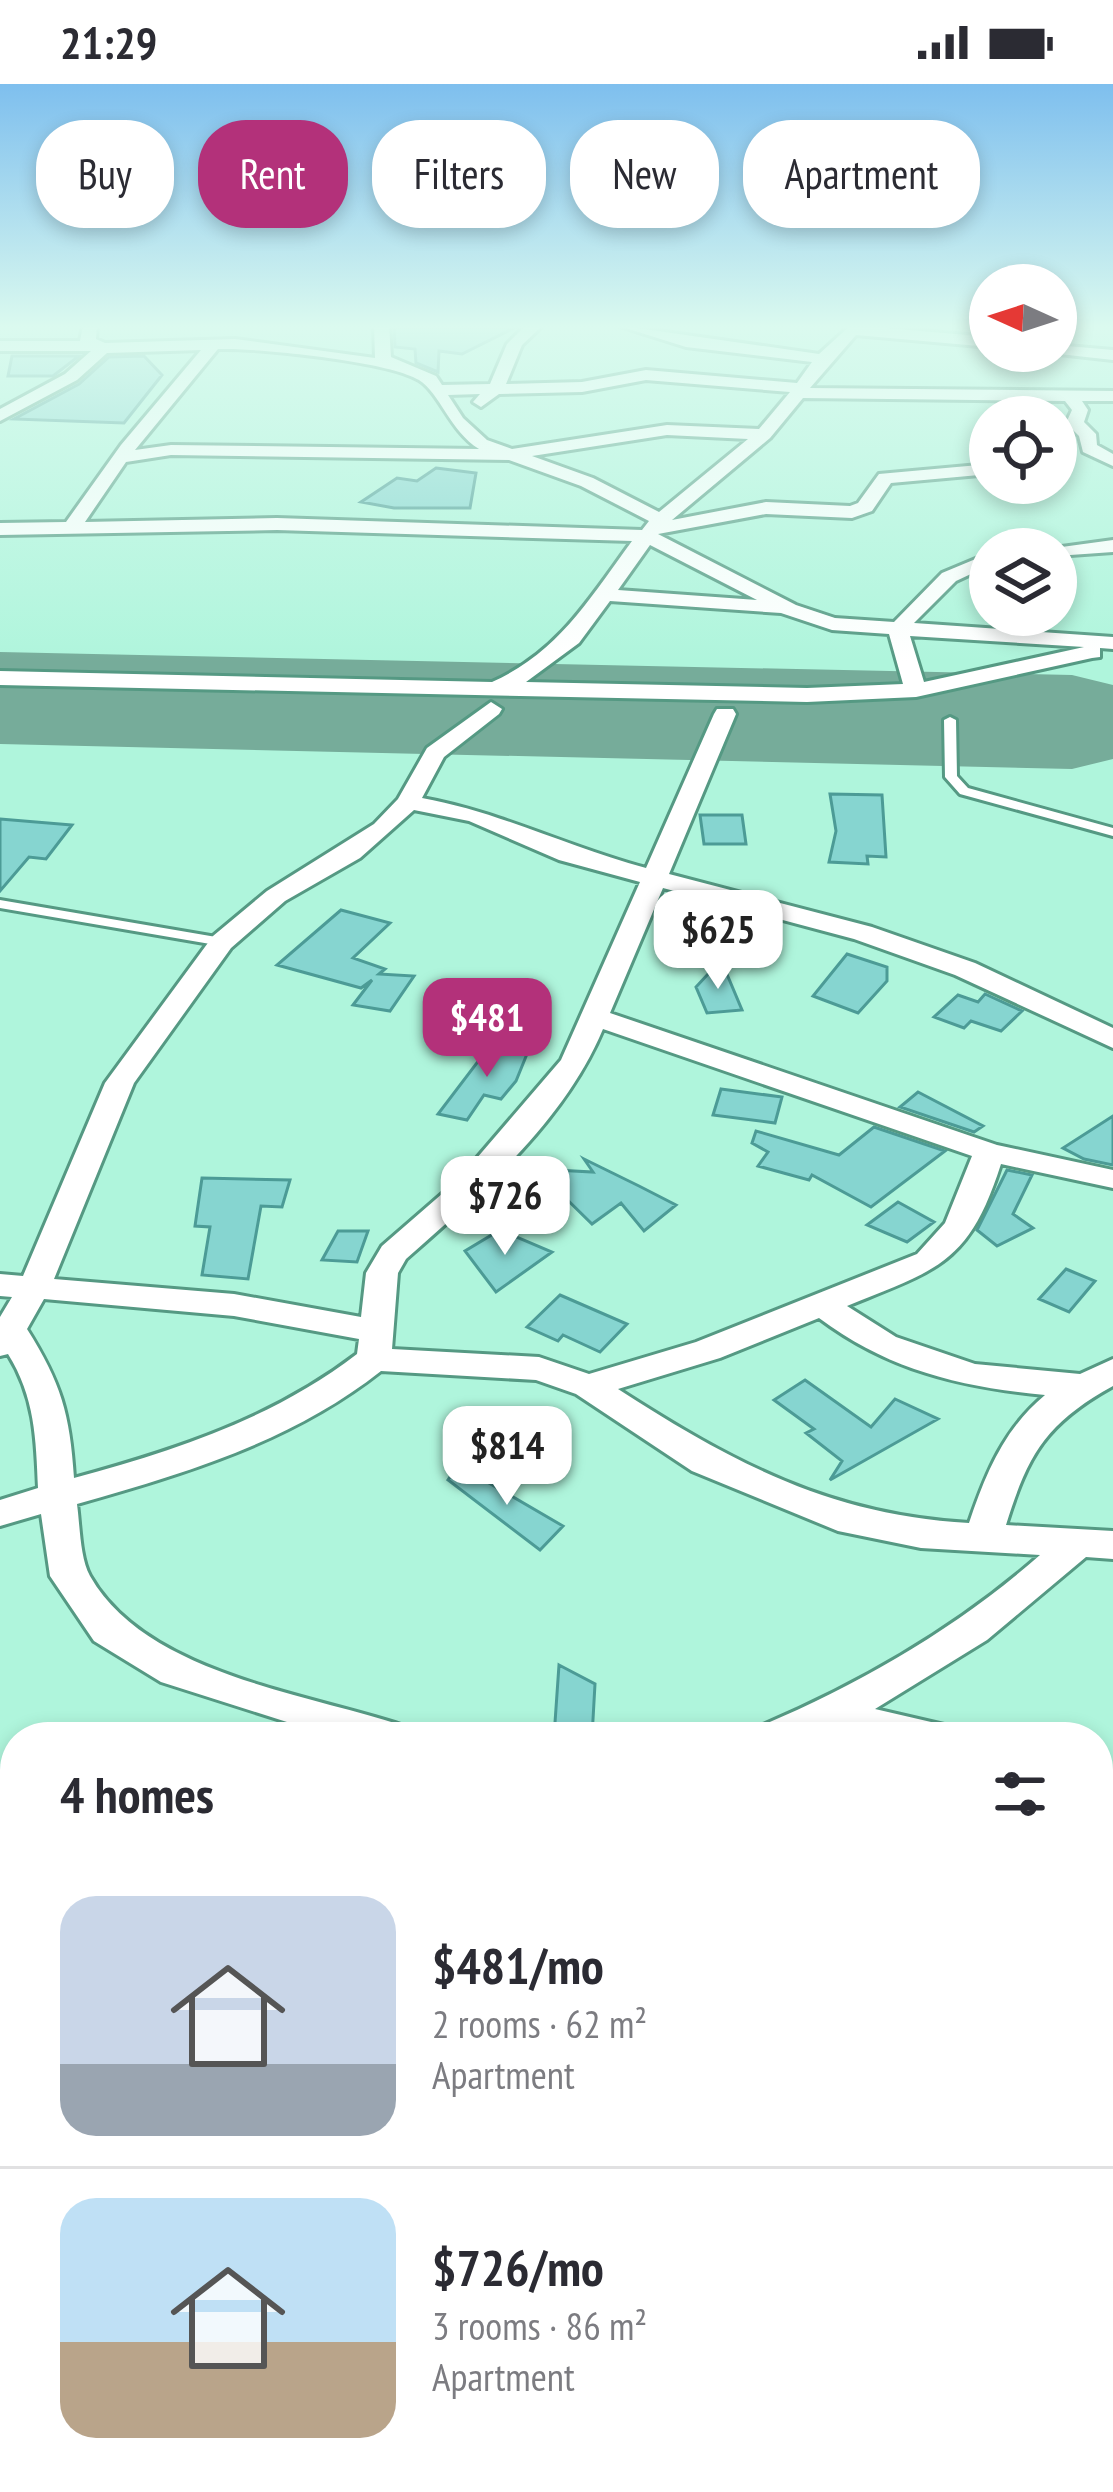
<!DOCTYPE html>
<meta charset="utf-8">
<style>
body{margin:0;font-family:"PT Sans Narrow",sans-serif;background:#f7f7f7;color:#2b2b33;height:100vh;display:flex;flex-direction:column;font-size:45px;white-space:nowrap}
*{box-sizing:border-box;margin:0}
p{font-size:39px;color:#7c7c81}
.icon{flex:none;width:66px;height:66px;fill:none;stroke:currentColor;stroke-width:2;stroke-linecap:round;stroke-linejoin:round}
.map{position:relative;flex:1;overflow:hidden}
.side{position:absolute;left:0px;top:1638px;width:1113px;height:771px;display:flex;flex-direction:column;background:#fff;border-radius:48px 48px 0 0;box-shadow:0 6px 18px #0003}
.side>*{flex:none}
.top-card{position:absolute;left:36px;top:36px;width:1041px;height:108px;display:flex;gap:24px}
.needle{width:78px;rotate:273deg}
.controls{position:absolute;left:969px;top:180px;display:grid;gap:24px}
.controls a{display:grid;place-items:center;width:108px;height:108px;border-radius:50%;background:#fff;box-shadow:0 6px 18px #0003;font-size:60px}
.price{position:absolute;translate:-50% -102px;padding:0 27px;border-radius:24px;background:#fff;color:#222;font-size:39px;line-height:78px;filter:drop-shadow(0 3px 6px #0008)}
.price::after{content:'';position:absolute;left:50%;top:72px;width:36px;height:27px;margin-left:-18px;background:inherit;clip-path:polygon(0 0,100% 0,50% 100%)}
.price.current{background:#b3317a;color:#fff}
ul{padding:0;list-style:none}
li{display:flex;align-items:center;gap:36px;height:300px;padding:0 60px}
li+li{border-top:3px solid #e1e1e2}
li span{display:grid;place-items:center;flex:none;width:336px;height:240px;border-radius:36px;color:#555}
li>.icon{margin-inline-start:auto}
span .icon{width:144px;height:144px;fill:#fffc;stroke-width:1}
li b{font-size:51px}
h2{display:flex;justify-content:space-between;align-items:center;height:144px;padding:0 60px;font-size:51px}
.pill{padding:0 42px;border-radius:48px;background:#fff;box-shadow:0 6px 18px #0003;font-size:42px;line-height:108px}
.pill.current{background:#b3317a;color:#fff}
.status{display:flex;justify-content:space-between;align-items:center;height:84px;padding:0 60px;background:#fff;direction:ltr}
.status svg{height:33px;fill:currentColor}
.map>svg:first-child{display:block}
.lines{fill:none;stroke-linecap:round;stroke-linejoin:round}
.runway{fill:#76ac9a;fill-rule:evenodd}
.building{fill:#86d5d0;stroke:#4c9b96;stroke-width:3}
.lane-casing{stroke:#559983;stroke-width:6}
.street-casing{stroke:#559983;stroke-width:6}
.lane{fill:#fff;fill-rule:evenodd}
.street{fill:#fff;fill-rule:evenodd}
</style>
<div class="status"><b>21:29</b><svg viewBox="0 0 49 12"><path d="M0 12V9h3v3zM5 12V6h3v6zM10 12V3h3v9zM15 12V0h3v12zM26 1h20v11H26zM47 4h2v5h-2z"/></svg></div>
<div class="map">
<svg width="1113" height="2408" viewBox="0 0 1113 2408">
<rect width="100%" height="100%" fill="#aff5dc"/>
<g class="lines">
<!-- runway -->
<path class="runway" d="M0,568l1072,23 41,10v74l-41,10 -1072,-25z"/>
</g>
<!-- building -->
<path class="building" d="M394,241h126l-58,29 -23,-3 -1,21 -22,-9 -1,-14 -20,-2z
M12,272h67l-26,20h-45z
M144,272l18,19 -38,48 -110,-4 65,-35 30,-27z
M436,384l40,5 -6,35h-76l-33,-6 36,-24 20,3z
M830,710l52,1 4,62 -19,-1 1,8 -39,-2 7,-31z
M700,731h42l4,29h-42z
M0,735l72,6 -26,34 -17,-2 -29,34z
M341,826l49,13 -37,35 32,11 -6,5 35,2 -24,35 -37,-6 19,-25 -11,8 -84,-23z
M847,870l40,13v14l-29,32 -45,-17z
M721,876l21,50 -35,3 -11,-26z
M985,910l37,17 -21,20 -30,-10 -7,7 -30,-11 24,-22 20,7z
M495,955l9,7 25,3 -13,32 -15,18 -17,-4 -17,25 -29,-6z
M721,1005l61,8 -7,26 -62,-8z
M918,1008l65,34 -9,6 -74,-25z
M1113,1032v49l-29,-6 -21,-11z
M874,1043l71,24 -74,56 -59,-32 -3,5 -51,-14 10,-14 -16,-9 4,-12 83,24z
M584,1075l55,27 37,19 -32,26 -23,-28 -29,21 -56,-55 57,3z
M1007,1086l25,5 -19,39 20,14 -36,18 -20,-16z
M202,1094l88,2 -8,27 -21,-1 -13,73 -46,-4 8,-48 -15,-1z
M898,1118l36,20 -27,20 -40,-17z
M500,1146l52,22 -56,40 -31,-41z
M338,1147h30l-11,31 -35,-2z
M1066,1185l29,12 -26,31 -30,-13z
M560,1211l67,29 -27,28 -37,-17 -5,6 -31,-14z
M805,1296l66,47 24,-28 43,20 -108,61 12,-19 -36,-28 8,-4 -40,-29z
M458,1381l105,61 -23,24 -92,-70z
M559,1581l36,19 -3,53h-38z"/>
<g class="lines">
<defs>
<path id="lane" d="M950,633l6,3 1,56 11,12 145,40v8l-153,-42 -15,-17 -1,-57z
M0,816l222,38 7,4 -7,4 -222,-38z"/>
<path id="street" d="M83,241h14l-1,14 9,4 130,-4 140,19 -1,-33h15l2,32 45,19 6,9 48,-1 17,-40 19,-19h17l-21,20 -16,39 76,-2 64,-12 151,13 15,-21 -126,-15 -70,-22 203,29 32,-29 139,12v10l-134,-12 -46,53 303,3v10h-31l6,9 -4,12 12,12 1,11 16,9v12l-30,-14 -4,-16 -13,-13 6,-13 -7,-9 -262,-3 -33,40 -98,82 94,-18 84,4 8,-3 21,-29 111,-10v10l-99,9 -19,28 -20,7 -86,-4 -108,20 138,71 39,13 59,4 48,-49 48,-20v12l-34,16 -42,42 199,14v12l-13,-1v9l-8,1 -176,39 -109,5 -807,-17v-14l492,11c67,-30 98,-84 140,-141l-355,-11 -277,5v-12l66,-1 55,-77 80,-95 -94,3 -30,27 -77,41v-12l65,-35 26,-23h-91v-10h80zM218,265c40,-1 170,12 201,31 21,13 31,51 60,69l-308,-4 -36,5zM646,296l144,12 -31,37 -92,-4 -155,24 -25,-9 -24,-22 -15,-23 32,-1 -7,8 8,5 18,-13 83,-2zM667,351l81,4 -89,73 -66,-34 -61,-22zM171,371l338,5 72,26 68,35 -7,9 -365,-12 -192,4 41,-60zM650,461l107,55 -139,-10zM610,517l171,12 51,17 57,4 14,50 -96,4 -281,-6 53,-39zM910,552l174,11 -160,35z
M1056,261l57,5v10l-63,-7z
M1113,456v12l-57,4v-7h-9z
M491,618l11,7 -3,5 -55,43 -22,41c78,14 148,50 224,70l68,-154 3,-5h16l3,5 -67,160 203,53 103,36 138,65v20l-158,-73 -101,-36 -191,-51 -53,125 387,132 116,25v18l-112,-24c-32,100 -63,105 -154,142l49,31 79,27 105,10 33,-15v27c-67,37 -85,68 -107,139l107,6v28l-27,-2 -99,83 -112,69 69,16 6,12c-39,0 -78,-2 -116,-4 -22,-1 -52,4 -77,4l6,-12c101,-43 195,-98 277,-170l-119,-7 -83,-17 -146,-60 -116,-77 -40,-14 -155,-9c-90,71 -195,102 -304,133 3,22 3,54 13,72 55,97 213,117 311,149l6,12h-73l-173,-55 -67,-41 -44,-65 -9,-62 -41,12v-26l38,-12c-2,-49 -3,-91 -30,-134l-8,2v-39l12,-20 -12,-1v-22l23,2 82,-193 108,-147 54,-45 107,-67 24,-25 29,-51zM414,726l55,11 90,39 81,22 -79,178 -103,120 -76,66 -16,27 -5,44 -127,-23 -180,-15 80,-196 97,-135 54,-47 75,-43zM603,945l369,127 -27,67 -28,31 -221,88 -107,32 -50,-17 -147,-8 6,-76 8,-14c75,-66 158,-137 197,-230zM44,1215l190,17 125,23 -2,15c-85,65 -181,96 -283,124 -4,-64 -13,-95 -47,-149zM819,1234c69,52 142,69 226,77 -41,34 -59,78 -76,128 -139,-8 -236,-60 -351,-134l102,-31z
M1098,1697l15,6v36l-15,-6z
M1098,2162l15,6v55l-15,-7z
M251,2394h73l-5,14h-74z"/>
</defs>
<!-- lane casing -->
<use href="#lane" class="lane-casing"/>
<!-- street casing -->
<use href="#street" class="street-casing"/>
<!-- lane -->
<use href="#lane" class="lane"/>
<!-- street -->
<use href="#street" class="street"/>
</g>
<!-- sky -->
<linearGradient id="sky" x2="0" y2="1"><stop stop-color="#7ebfee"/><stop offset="0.42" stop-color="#dbfaef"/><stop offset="1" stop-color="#dbfaef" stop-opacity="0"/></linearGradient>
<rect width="1113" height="578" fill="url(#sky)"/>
</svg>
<div class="controls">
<a><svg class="needle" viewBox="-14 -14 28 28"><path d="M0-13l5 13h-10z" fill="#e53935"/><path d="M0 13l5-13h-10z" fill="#7c7c81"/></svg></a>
<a><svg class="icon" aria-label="locate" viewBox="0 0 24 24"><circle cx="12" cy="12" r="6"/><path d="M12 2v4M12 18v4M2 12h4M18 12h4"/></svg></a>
<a><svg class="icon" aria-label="layers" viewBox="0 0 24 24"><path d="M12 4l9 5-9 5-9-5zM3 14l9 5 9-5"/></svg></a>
</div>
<b class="price" style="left:718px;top:908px">$625</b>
<b class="price current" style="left:487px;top:996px">$481</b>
<b class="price" style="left:505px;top:1174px">$726</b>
<b class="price" style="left:507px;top:1424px">$814</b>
<div class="top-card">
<a class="pill">Buy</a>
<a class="pill current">Rent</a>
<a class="pill">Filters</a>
<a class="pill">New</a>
<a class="pill">Apartment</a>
</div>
<section class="side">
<h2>4 homes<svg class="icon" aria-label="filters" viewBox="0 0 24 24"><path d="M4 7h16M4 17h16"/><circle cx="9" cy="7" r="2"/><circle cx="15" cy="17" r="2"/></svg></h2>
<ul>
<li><span style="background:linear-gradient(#c9d6e8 70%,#9aa5b1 0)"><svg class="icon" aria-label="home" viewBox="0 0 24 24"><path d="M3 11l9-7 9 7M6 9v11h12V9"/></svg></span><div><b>$481/mo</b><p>2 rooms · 62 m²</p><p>Apartment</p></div></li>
<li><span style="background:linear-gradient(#bfe0f5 60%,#b9a48a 0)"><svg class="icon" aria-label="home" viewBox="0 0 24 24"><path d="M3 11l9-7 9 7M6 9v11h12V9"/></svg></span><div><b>$726/mo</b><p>3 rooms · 86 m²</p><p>Apartment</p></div></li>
</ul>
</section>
</div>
